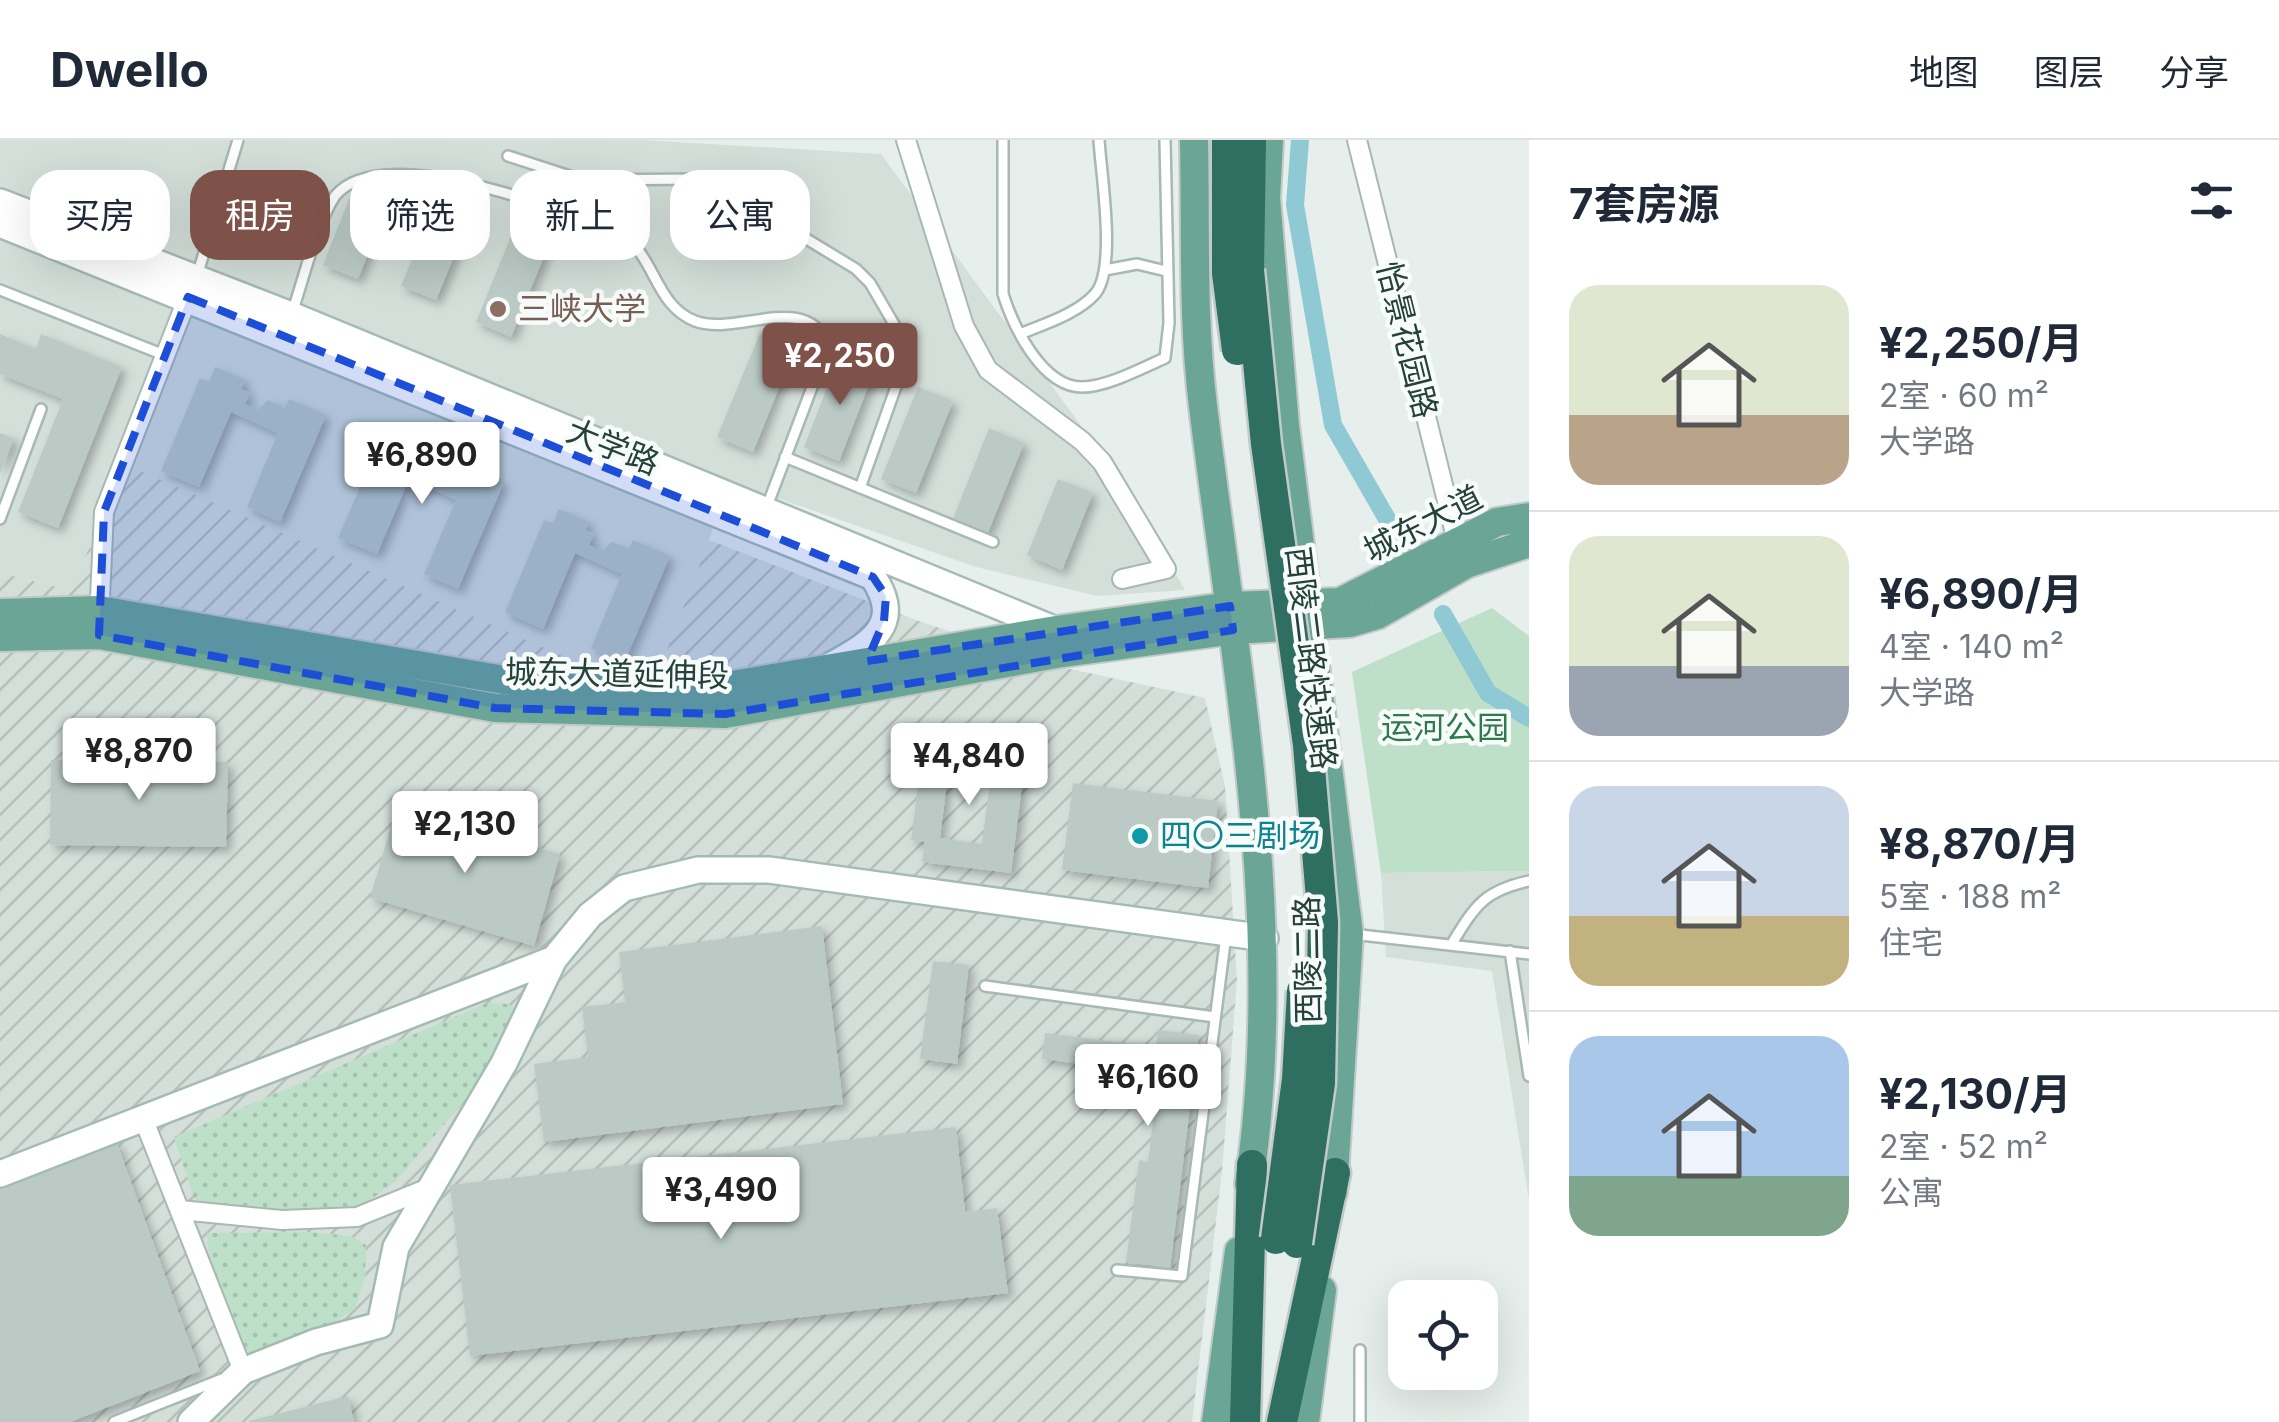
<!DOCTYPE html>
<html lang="zh">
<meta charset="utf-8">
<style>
body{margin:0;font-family:Inter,"Noto Sans SC",sans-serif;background:#f2f2f3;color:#1f2937;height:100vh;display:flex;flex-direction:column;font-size:38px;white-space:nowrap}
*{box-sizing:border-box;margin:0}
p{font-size:32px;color:#747a83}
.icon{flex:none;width:55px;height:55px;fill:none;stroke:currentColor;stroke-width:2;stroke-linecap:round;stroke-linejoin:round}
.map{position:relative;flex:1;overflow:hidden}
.side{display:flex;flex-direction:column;background:#fff;width:750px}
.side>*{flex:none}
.hud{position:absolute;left:30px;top:30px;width:950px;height:90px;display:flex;gap:20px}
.controls{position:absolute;left:1388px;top:1140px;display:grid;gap:20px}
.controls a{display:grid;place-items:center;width:110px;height:110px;border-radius:20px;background:#fff;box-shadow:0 10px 40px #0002;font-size:50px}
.price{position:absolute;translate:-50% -85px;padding:0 22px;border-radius:10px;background:#fff;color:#222;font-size:32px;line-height:65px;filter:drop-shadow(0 2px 5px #0008)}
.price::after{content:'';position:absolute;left:50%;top:60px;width:30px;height:22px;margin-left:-15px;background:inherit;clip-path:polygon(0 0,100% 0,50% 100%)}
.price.active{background:#7f5249;color:#fff}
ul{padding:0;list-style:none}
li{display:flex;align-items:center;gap:30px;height:250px;padding:0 40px}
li+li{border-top:2px solid #e0e1e3}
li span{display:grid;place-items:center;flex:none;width:280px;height:200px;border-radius:30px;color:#555}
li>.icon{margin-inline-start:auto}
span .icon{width:120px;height:120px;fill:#fffc;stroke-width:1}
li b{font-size:42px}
h2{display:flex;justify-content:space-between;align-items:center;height:120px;padding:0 40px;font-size:42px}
.chip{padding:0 35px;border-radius:30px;background:#fff;box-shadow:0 10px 40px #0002;font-size:35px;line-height:90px}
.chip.active{background:#7f5249;color:#fff}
header{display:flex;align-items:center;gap:60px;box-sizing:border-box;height:140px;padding:0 50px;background:#fff;border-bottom:2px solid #e0e1e3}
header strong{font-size:48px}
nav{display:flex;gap:55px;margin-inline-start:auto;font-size:35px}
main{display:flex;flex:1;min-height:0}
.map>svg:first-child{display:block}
.built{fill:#d4dfda}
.industrial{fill:url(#industrial-furrows)}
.grass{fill:url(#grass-dots)}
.park{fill:#bfe0c8}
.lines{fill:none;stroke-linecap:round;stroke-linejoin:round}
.canal{stroke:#8ec9d4;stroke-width:18}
.building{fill:#bbcac4;filter:url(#shadow)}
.lane-casing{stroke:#a8b8b2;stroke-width:14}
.street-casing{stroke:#a8b8b2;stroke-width:22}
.secondary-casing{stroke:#a4bbb3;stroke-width:30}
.primary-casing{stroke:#c2cac8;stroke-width:32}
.highway-casing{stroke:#c2cac8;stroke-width:35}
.lane{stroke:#fff;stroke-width:9}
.street{stroke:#fff;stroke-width:18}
.secondary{stroke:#fff;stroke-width:25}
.primary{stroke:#6aa596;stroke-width:28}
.highway{stroke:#2f6f62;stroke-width:30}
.highway-bridge-casing{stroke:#c2cac8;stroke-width:35;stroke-linecap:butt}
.highway-bridge{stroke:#2f6f62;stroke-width:30}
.marked{fill:#1d4ed8;fill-opacity:0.2;stroke:#1d4ed8;stroke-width:8;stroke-dasharray:20 12;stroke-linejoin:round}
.education-dot{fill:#8d6e63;stroke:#f7fbf9;stroke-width:4}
.culture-dot{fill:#0f9aa8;stroke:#f7fbf9;stroke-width:4}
.labels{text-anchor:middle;stroke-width:9;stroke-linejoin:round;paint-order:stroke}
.education-label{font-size:32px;fill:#785e54;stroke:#f7fbf9;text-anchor:start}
.street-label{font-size:32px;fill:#24423a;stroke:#f7fbf9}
.park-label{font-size:32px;fill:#2d7a4b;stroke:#f7fbf9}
.culture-label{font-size:32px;fill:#0d838f;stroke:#f7fbf9;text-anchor:start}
</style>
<header>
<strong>Dwello</strong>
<nav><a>地图</a><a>图层</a><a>分享</a></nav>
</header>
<main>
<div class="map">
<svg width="1529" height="1282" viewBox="0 0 1529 1282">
<defs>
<pattern id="industrial-furrows" width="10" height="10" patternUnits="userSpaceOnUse" patternTransform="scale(2.5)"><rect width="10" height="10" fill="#d4dfda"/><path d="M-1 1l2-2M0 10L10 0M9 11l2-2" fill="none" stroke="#b6c1bc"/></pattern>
<pattern id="grass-dots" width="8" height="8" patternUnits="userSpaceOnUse" patternTransform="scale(2.5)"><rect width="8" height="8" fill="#bfe0c8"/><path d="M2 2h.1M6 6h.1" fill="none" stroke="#a4c1ad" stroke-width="1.8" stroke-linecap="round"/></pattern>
<filter id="shadow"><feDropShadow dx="5" dy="5" stdDeviation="5" flood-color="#0004"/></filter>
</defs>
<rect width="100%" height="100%" fill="#e6efeb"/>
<!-- built -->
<path class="built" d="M0,0h642l239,14 235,319 69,117 -88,6 -121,-29 -245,-85 -66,173 -54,22 -541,-87 -70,-17z
M1529,731v329l-37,-229 -106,-14 -5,-84z"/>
<!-- industrial -->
<path class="industrial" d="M127,325l484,212 54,-22 44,-115 215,83 142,45 139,30 20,88 12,194 -15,191 -30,251h-1192v-849l70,17z"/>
<!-- grass -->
<path class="grass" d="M487,863l21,1 10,6 -20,51 -102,120 -41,30 -65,2 -82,-6 -14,-9 -20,-61z
M312,1092l39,4 15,9 -1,32 -10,32 -42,26 -65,23 -39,-96 -2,-29z"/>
<!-- park -->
<path class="park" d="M1492,468l37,28v235l-148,2 -29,-201z"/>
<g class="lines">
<!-- canal -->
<path class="canal" d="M1300,0l-5,65 38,220 65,113
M1443,474l45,79 41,25"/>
</g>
<!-- building -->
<path class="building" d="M357,39l35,14 -34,86 -35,-14z
M441,48l35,14 -40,98 -35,-14z
M516,84l35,15 -40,98 -35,-15z
M760,193l35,15 -42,104 -36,-15z
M0,194l36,15 5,-15 81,33 -64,161 -40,-16 45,-113 -63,-25z
M840,215l35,14 -36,92 -35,-14z
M215,227l30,13 -4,9 9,4 -5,11 13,6 10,-10 17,8 4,-9 37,16 -46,107 -33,-15 31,-74 -47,-21 -32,75 -38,-16 39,-93 9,4z
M918,247l35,14 -37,92 -35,-14z
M989,288l35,15 -37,92 -35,-14z
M0,293l14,5 -14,35z
M392,294l31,14 -4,8 8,4 -5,11 14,6 10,-10 17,8 3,-9 38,16 -46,107 -34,-15 32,-74 -47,-21 -32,75 -39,-16 40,-92 8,3z
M1058,339l35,14 -31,77 -35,-15z
M559,369l30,13 -4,8 9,4 -5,11 13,6 10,-9 17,7 4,-9 37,16 -46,107 -33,-15 31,-74 -47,-21 -32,76 -38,-17 39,-92 9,3z
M925,592l28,3 -13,103 42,6 13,-102 32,4 -16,127 -89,-11 3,-20 -14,-2z
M51,620l177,2 -2,85 -176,-2z
M1073,643l145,18 -10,87 -146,-18z
M397,666l163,48 -26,92 -164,-48z
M822,786l21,178 -299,38 -10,-78 54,-7 -6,-50 43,-5 -6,-50z
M933,821l36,4 -12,99 -37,-5z
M1158,890l41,5 -29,233 -44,-6 13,-102 9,2 11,-88 -117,-15 3,-26 111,14z
M956,987l9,85 32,-4 11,85 -538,63 -20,-171z
M116,1001l84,230 -130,51h-70v-236z
M348,1256l6,26h-105v-1z"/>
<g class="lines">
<defs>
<path id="lane" d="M1003,0v154c10,32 39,93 79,93 25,0 60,-19 83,-29l4,-35 -4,-183
M508,16l74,24 117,-1 30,13 127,77 14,14 39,67 -49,138
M1105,130l32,-6 29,7
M197,136l41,-136
M0,150l164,65
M292,173c12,-35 24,-88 43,-117 46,-56 220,12 281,35 39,19 37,74 79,90 42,16 111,-31 133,24l-62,164
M1020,194c24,-10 57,-20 75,-40 22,-25 6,-120 4,-154
M785,317l208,85
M0,379l41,-110
M1352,794l177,20
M1451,805c24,-39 32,-54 78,-64
M1510,811l19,125
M985,846l230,31
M1117,1130l65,6 44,-341
M114,1282l108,-43
M1360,1282v-72"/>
<path id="street" d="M906,0l58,186 24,44 94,71 20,21 64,107 -44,10
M1357,0l100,401
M99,480l5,-108 84,-215
M143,978l100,253
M180,1070l102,10 75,-3 69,-28"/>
<path id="secondary" d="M0,62l291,113 765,315
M0,84l873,353c31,47 -1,66 -41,88
M0,1034l554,-215
M191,1282l52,-51 73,-29 64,-17 16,-78 108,-184 50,-104 36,-44 34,-27 74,-18h71l496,68"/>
<path id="primary" d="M1194,0c2,88 -2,178 9,266 31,257 85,518 46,778
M1269,0l-3,58 19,228 64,508 -16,258
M0,473l99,-3 405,70 217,7 335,-57 174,-24 110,-4 157,-80 32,-5
M0,497l99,-2 396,73 230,6 337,-61 171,-23 117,-7 27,-8 89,-51 63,-21
M1216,1282l23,-171
M1305,1282l17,-132"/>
<path id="highway" d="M1227,0v133
M1249,130l2,-130
M1245,1282l7,-257
M1282,1282l53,-249"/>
</defs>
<!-- lane casing -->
<use href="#lane" class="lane-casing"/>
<!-- street casing -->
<use href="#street" class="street-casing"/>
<!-- secondary casing -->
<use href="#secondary" class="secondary-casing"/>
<!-- primary casing -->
<use href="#primary" class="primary-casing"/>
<!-- highway casing -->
<use href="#highway" class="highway-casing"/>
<!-- lane -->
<use href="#lane" class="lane"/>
<!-- street -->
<use href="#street" class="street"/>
<!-- secondary -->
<use href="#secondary" class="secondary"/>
<!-- primary -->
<use href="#primary" class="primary"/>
<!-- highway -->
<use href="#highway" class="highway"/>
<defs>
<path id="highway-bridge" d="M1249,130l17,174 42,301 15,177 -3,161 -23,160
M1227,133l10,77
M1276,1099l21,-160 5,-88"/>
</defs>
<!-- highway-bridge casing -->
<use href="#highway-bridge" class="highway-bridge-casing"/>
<!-- highway-bridge -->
<use href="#highway-bridge" class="highway-bridge"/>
</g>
<!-- marked area -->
<path class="marked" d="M188,157l685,280 13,19 -2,25 -17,40 363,-55 3,24 -508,84 -230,-6 -396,-73 5,-123z"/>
<!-- markers -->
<circle class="education-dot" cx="498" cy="169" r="10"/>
<circle class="culture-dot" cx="1140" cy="696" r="10"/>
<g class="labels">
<!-- education labels -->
<g class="education-label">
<text x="518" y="180">三峡大学</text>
</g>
<!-- street labels -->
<g class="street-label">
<text transform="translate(1407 200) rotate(76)" y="11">怡景花园路</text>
<text transform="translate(613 307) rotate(22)" y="11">大学路</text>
<text transform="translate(1423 384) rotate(-27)" y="11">城东大道</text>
<text transform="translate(1311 518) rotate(83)" y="11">西陵二路快速路</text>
<text transform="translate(617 534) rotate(1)" y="11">城东大道延伸段</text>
<text transform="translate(1308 820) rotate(-91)" y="11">西陵二路</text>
</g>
<!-- park labels -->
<g class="park-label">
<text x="1445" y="599">运河公园</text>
</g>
<!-- culture labels -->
<g class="culture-label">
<text x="1160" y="707">四〇三剧场</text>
</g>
</g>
</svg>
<div class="controls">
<a><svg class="icon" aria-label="locate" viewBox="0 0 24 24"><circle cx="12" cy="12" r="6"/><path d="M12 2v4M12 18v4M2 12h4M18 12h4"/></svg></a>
</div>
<b class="price active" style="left:840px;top:268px">¥2,250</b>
<b class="price" style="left:422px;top:367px">¥6,890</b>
<b class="price" style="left:139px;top:663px">¥8,870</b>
<b class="price" style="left:969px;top:668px">¥4,840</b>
<b class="price" style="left:465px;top:736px">¥2,130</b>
<b class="price" style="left:1148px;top:989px">¥6,160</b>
<b class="price" style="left:721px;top:1102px">¥3,490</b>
<div class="hud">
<a class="chip">买房</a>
<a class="chip active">租房</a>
<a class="chip">筛选</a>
<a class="chip">新上</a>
<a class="chip">公寓</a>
</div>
</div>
<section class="side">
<h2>7套房源<svg class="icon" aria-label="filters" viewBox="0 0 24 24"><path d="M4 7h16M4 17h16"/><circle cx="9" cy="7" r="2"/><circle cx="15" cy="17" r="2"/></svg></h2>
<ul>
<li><span style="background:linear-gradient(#dfe7d0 65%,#b9a48a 0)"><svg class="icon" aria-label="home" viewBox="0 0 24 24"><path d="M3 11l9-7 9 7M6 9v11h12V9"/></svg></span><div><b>¥2,250/月</b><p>2室 · 60 m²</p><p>大学路</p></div></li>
<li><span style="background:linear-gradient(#dfe7d0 65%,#9aa5b1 0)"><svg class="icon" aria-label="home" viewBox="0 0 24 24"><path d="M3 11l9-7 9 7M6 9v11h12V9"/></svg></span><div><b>¥6,890/月</b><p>4室 · 140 m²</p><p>大学路</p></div></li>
<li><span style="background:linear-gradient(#c9d6e8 65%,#c2b280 0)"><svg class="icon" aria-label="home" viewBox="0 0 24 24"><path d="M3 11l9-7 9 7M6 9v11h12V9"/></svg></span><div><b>¥8,870/月</b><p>5室 · 188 m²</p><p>住宅</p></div></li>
<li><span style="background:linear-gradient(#a9c7e8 70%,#7fa58c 0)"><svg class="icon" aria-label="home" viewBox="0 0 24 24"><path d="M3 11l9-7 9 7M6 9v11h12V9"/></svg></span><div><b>¥2,130/月</b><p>2室 · 52 m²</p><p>公寓</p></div></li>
</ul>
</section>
</main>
